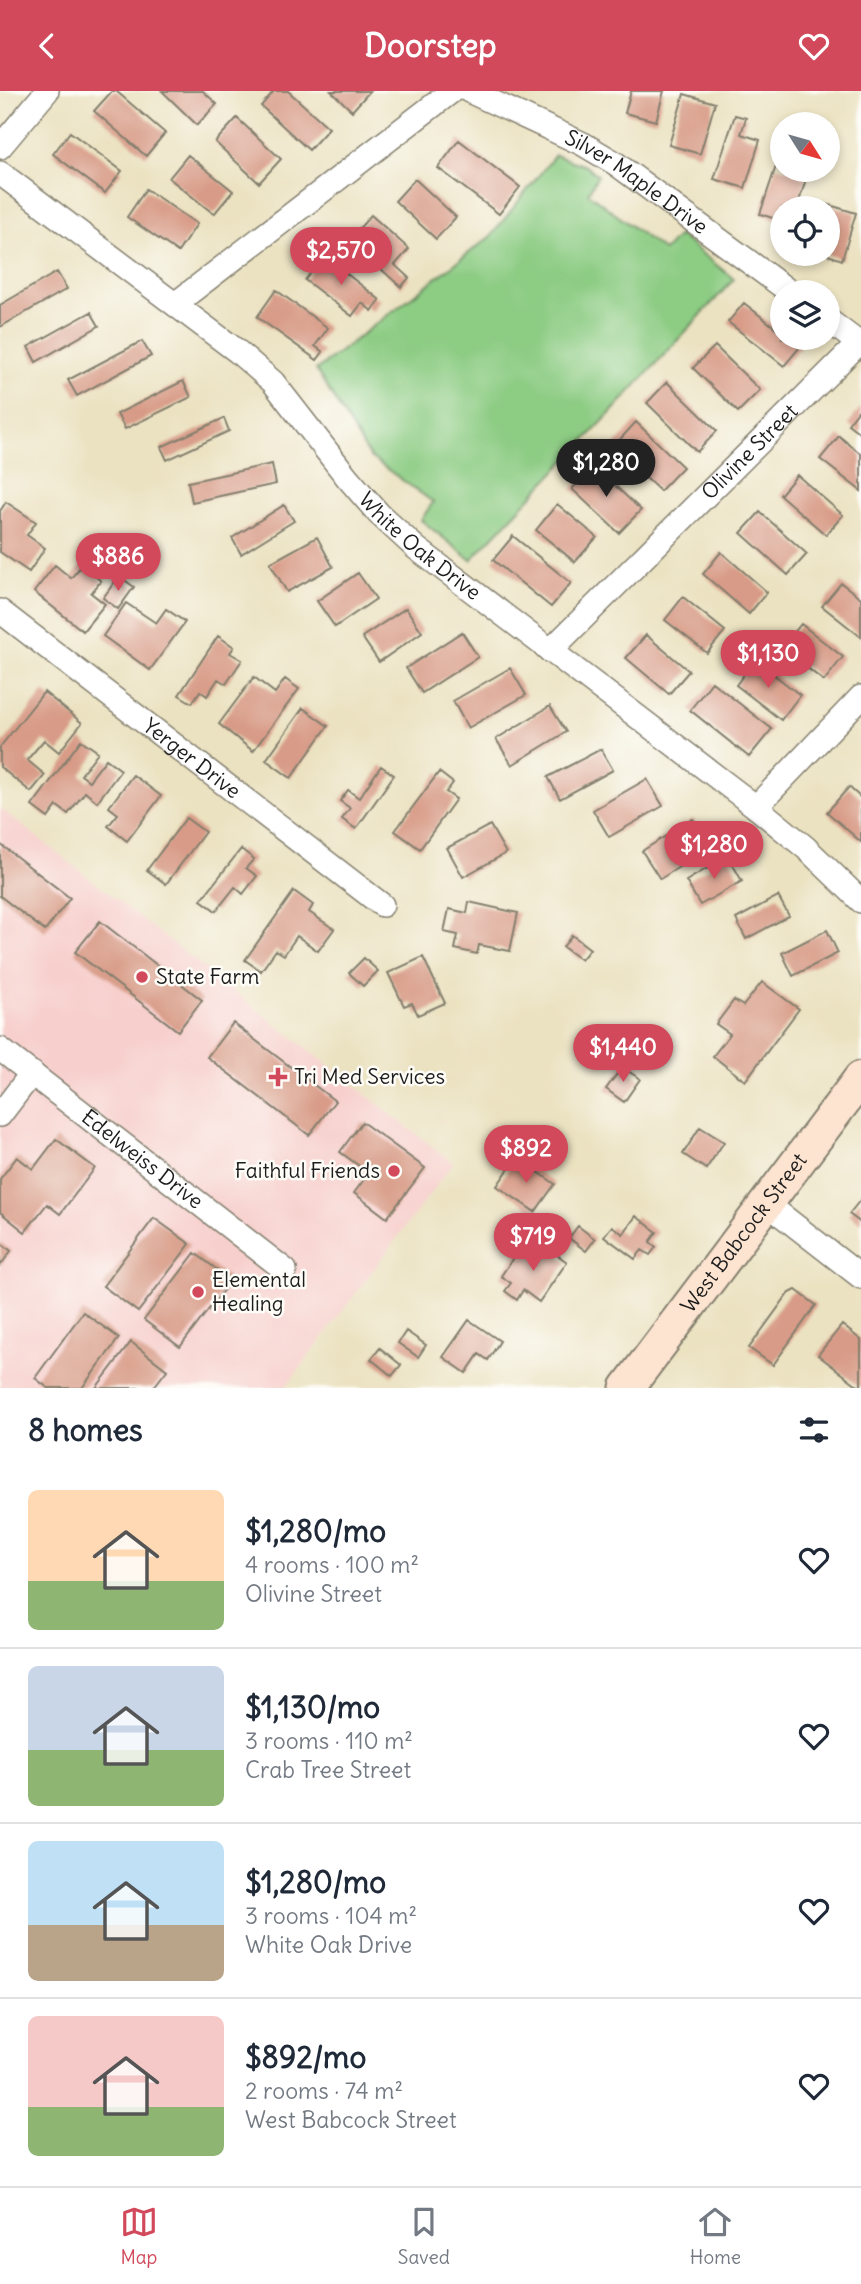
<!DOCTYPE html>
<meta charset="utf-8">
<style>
body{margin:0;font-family:Delius,sans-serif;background:#f6f6f7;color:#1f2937;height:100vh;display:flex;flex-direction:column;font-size:26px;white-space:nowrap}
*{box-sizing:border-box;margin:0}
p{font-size:23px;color:#747a83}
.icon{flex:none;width:38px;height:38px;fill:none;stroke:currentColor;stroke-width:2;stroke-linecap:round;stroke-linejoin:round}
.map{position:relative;height:1297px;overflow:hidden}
.details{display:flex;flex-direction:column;background:#fff;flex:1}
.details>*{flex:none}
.needle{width:46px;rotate:127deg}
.controls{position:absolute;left:770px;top:21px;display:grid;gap:14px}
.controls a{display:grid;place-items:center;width:70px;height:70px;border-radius:50%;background:#fff;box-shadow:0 4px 10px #0003;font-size:35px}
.price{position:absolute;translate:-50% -60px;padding:0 16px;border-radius:24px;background:#d1495b;color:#fff;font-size:23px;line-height:46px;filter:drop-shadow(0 2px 4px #0008)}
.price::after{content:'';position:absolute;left:50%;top:42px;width:21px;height:16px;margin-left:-10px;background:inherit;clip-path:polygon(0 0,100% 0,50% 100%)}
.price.on{background:#222;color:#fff}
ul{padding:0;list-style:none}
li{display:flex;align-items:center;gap:21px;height:175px;padding:0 28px}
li+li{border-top:2px solid #e0e1e3}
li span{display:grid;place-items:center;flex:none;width:196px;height:140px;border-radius:10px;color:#555}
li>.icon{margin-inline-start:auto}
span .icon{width:84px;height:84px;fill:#fffc;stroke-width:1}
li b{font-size:30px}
h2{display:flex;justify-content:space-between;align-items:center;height:84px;padding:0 28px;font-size:30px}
header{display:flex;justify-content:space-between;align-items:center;height:91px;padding:0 28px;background:#d1495b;color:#fff;font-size:32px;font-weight:700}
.tabs{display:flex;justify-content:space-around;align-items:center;height:98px;border-top:2px solid #e0e1e3;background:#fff;font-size:19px;color:#747a83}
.tabs a{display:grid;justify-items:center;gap:4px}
.tabs .on{color:#d1495b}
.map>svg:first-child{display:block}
.built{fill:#f7d0cd}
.green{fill:#8ccc83;stroke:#547450;stroke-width:2}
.building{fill:#d89b87}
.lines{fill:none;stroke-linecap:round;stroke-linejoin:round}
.street-casing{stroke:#847f6e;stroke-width:26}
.secondary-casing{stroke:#847f6e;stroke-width:37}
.street{stroke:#fff;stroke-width:23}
.secondary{stroke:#fde4d1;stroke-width:33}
.poi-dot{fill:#d1495b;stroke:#fdfcf7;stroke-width:2.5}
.labels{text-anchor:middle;stroke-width:5;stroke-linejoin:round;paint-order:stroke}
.street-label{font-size:21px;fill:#1c1c1c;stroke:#fdfcf7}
.poi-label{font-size:21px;fill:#1c1c1c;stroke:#fdfcf7;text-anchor:start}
</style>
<header><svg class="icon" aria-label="back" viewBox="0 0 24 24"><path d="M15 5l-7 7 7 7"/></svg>Doorstep<svg class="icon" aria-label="heart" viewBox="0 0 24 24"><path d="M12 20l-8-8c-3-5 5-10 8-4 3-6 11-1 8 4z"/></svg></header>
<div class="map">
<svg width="861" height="1297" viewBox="0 0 861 1297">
<rect width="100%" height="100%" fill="#fdfcf7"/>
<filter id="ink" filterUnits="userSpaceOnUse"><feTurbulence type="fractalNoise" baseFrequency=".0143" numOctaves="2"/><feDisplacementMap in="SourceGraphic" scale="14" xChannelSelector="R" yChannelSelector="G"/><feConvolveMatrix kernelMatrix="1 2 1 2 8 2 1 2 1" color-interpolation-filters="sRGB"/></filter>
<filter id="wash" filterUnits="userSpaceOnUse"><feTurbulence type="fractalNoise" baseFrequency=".00686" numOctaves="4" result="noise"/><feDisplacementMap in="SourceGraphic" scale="28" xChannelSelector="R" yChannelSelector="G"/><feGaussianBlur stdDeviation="1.57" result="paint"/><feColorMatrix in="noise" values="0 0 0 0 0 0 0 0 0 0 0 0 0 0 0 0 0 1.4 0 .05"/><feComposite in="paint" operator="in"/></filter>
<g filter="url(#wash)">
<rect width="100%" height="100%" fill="#ebe2c1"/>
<!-- built -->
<path class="built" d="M0,717l453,355 -168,225h-285z"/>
<!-- green -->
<path class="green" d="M555,64l30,11 13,9 -10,18 76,58 15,-16 55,44 -129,140 -134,141 -50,-40 12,-18 -63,-45 -54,-87 175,-134z"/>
<g id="blocks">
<!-- building -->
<path class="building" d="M112,0h4l49,42 -19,23 -52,-45z
M162,0h41l14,13 -20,21z
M274,0h14l41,37 -20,22 -48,-44z
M331,0h39l-18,20z
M631,0h33l-8,30 -31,-8z
M684,3l31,9 -15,51 -31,-9z
M735,24l11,3 -5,16 19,6 -15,48 -31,-9z
M237,27l44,41 -22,24 -44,-41z
M70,41l52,39 -17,22 -52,-39z
M459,49l61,47 -21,27 -61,-46z
M188,64l45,36 -19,23 -45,-36z
M776,75l31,10 -10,32h-15v13l-22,-7z
M415,88l41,38 -20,22 -41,-38z
M146,98l51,35 -19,28 -51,-35z
M826,113l30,9 -14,47 -14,-5v-47h-4z
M371,124l38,34 -14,16 14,13 -8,9 -52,-47z
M324,165l56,44 -8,11 -10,-8 -10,13 -47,-36z
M57,181l10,17 -67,38v-22z
M276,199l52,38 -13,18 8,6 -6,8 -60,-43z
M744,212l38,30v5h7l11,9 -16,19 -56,-44z
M91,221l8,14 -63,36 -8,-15z
M142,250l9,15 -74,40 -9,-16z
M715,255l45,44 -22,22 -45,-44z
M183,290l8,16 -66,32 -8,-15z
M667,291l50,49 -20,21 -50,-49z
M861,316v27l-13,-10z
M224,327l5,13 -62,29 -6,-13z
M636,331l47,45 -23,24 -47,-44z
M839,345l22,18v37l-41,-32z
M272,373l4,20 -84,18 -4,-20z
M594,375l47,44 -22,23 -47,-44z
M797,384l46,40 -17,20 -46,-40z
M6,411l30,20 -9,13 18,13 -16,24 -29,-20v-41z
M557,413l40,33 -22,25 -39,-32z
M284,414l10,16 -53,33 -9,-16z
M760,421l47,42 -19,21 -47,-42z
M513,445l58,47 -20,24 -58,-47z
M317,446l16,30 -46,25 -17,-29z
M721,461l46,40 -18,22 -46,-40z
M55,474l16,13 11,-13 19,16 -10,12 14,11 -22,27 -49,-39z
M358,482l18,26 -41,28 -18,-26z
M119,485l15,11 -16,22 -15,-11z
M841,492l20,15v39l-39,-31z
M683,506l42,34 -18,22 -42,-33z
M126,512l30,20 10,-14 19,13 -35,48 -47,-34z
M406,517l16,24 -43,30 -17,-25z
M801,533l42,33 -19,24 -42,-33z
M462,541l16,25 -56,36 -16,-25z
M646,544l43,36 -20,23 -43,-36z
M218,545l16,11 -4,6 12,7 -16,24 -8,-5 -11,17 -7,-5 -8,12 -13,-8z
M755,569l45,35 -19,25 -45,-35z
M510,577l16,27 -58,33 -15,-27z
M254,586l21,16 10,-14 14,10 -46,62 -34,-27z
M712,591l60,47 -23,28 -59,-47z
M44,601l38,31 -23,29 -15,-12 -17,20 18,15 -14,17 -31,-25v-20z
M550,615l16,26 -54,33 -16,-26z
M303,617l25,18 -37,52 -25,-18z
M81,649l17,12 -17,23 8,6 17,-22 15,11 -24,32 -12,-10 -17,22 -11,-8 -9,12 -16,-12z
M601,658l12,21 -53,29 -12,-22z
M381,675l13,9 -38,54 -14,-10 8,-11 -10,-7 8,-11 11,8z
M439,681l14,11 -7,9 10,7 -36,50 -25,-18z
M133,684l28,21 -34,45 -19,-15 10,-12 -9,-7z
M647,688l16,27 -54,31 -16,-27z
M849,696l12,11v44l-34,-30z
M186,727l19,14 -39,52 -19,-14z
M693,728l18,28 -51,32 -18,-28z
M490,734l16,28 -43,24 -16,-29z
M0,753l70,54 -25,33 -45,-35z
M241,758l13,10 -8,9 11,8 -14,18 -8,-7 -19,24 -15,-11z
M728,765l14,25 -42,24 -14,-24z
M294,800l19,14 -4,7 25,17 -16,22 -21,-15 -13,19 -8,-5 -15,21 -16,-11z
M778,805l11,20 -43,23 -10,-20z
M469,811l49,11 -8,38 -31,-6 -2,9 -22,-5 3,-14 -14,-3 5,-23 18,4z
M100,830l102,79 -24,31 -103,-79z
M827,839l11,23 -45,23 -11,-23z
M572,844l18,14 -9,11 -18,-13z
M423,866l22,46 -27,12 -6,-12 -8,3 -16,-33z
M364,867l14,13 -15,15 -14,-13z
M762,891l37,27 -54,72 -32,-25 17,-22 -14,-10 18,-24 9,6z
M233,932l102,78 -26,34 -102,-78z
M622,976l18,12 -16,23 -18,-13z
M362,1031l63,46 -38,50 -33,-25 15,-20 -29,-21z
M700,1036l24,15 -18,27 -23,-15z
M56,1048l39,29 -35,46 -13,-10 -22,28 -25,-20v-33l17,-22 16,12z
M517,1066l38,27 -20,28 -38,-26z
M861,1108v24l-12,-9z
M636,1125l21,16 -7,10 6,5 -6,8 -8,-5 -7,9 -31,-23 8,-10 11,8z
M154,1127l36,26 -52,68 -35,-26z
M578,1135l17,13 -9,12 -17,-13z
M0,1151l11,9 -11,15z
M521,1155l16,11 8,-11 22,16 -28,40 -16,-12 -6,10 -12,-9 6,-8 -10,-7z
M195,1162l36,27 -51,67 -36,-27z
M796,1199l20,15 -43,60 -24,-17 39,-54z
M83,1221l36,26 -37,50h-34l-13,-10z
M469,1229l31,21 -12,19 -9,-6 -13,19 -23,-16z
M842,1234l19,15v48l-43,-33z
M406,1240l20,14 -8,12 -20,-14z
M131,1251l36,28 -14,18h-57z
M380,1257l21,17 -9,11 -21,-17z"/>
</g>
</g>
<g filter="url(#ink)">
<use href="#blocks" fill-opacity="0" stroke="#847f6e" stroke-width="2"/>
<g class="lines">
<defs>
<g id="street">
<path id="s1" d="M469,0l114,53 32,19 175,129"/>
<path d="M0,56l47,-56"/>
<path id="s2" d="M0,82l237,178 36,31 74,95 32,37 37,34 340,259 50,41 55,53"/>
<path d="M175,213l277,-213"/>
<path d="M828,229l33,25"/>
<path id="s3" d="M0,520l382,294"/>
<path id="s4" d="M550,560l309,-308"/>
<path d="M756,716l105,-110"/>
<path id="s5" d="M0,958l285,221"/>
<path d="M0,1024l32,-42"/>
<path d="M766,1112l95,74"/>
</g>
<g id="secondary">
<path id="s6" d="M627,1297l234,-310"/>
</g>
</defs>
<!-- street casing -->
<use href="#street" class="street-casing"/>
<!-- secondary casing -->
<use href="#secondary" class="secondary-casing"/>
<!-- street -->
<use href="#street" class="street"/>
<!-- secondary -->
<use href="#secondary" class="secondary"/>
</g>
</g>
<!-- markers -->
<g class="poi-dot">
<circle cx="142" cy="886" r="7"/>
<path d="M274.5 975.5h7v7h7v7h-7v7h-7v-7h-7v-7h7z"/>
<circle cx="394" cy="1080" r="7"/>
<circle cx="198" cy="1201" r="7"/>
</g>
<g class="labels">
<!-- street labels -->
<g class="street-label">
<text dy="7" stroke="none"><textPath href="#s1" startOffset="191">Silver Maple Drive</textPath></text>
<text dy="7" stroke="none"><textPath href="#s4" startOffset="282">Olivine Street</textPath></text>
<text dy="7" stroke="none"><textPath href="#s2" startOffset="565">White Oak Drive</textPath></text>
<text dy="7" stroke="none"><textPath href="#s3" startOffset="242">Yerger Drive</textPath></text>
<text dy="7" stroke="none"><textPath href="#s5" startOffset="180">Edelweiss Drive</textPath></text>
<text dy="7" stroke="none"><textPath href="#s6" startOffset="194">West Babcock Street</textPath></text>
</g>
<!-- poi labels -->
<g class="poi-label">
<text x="156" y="893">State Farm</text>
<text x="294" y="993">Tri Med Services</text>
<text x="380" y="1087" text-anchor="end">Faithful Friends</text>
<text x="212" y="1196">Elemental<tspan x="212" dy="24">Healing</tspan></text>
</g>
</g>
</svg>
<div class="controls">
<a><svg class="needle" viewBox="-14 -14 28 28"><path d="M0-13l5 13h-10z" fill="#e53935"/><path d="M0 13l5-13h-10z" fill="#747a83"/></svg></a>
<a><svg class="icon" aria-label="locate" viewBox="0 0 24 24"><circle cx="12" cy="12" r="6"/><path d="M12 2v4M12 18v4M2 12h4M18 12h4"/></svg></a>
<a><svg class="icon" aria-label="layers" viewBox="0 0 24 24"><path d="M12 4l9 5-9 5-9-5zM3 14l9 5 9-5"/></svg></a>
</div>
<b class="price" style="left:341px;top:196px">$2,570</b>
<b class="price on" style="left:606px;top:408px">$1,280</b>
<b class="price" style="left:118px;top:502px">$886</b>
<b class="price" style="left:768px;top:599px">$1,130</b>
<b class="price" style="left:714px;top:790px">$1,280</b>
<b class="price" style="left:623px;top:993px">$1,440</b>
<b class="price" style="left:526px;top:1094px">$892</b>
<b class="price" style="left:533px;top:1182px">$719</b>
</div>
<section class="details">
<h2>8 homes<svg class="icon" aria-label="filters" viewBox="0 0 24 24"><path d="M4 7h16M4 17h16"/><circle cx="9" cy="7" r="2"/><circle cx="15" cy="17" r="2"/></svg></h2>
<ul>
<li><span style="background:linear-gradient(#ffd9b3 65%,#8fb573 0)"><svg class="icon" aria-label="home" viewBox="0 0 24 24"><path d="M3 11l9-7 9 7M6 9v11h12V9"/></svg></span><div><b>$1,280/mo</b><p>4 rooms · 100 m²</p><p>Olivine Street</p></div><svg class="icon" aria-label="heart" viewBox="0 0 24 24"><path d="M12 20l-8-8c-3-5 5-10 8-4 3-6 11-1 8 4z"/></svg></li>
<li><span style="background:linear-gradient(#c9d6e8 60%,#8fb573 0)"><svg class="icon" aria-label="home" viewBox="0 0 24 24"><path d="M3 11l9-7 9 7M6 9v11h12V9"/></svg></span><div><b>$1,130/mo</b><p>3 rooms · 110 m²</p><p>Crab Tree Street</p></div><svg class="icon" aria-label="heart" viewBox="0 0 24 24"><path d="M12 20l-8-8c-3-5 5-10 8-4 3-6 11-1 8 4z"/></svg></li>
<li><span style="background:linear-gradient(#bfe0f5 60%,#b9a48a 0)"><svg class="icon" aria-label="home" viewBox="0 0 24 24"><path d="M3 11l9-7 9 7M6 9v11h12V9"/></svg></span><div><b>$1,280/mo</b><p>3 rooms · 104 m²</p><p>White Oak Drive</p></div><svg class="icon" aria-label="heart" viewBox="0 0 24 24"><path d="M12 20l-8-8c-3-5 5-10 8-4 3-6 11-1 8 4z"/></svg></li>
<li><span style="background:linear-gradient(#f6c9c9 65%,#8fb573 0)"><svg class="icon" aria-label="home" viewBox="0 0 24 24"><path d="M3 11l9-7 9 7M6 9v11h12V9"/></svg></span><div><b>$892/mo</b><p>2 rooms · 74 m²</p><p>West Babcock Street</p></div><svg class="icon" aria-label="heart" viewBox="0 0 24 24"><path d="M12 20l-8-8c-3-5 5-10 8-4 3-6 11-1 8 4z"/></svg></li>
</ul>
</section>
<nav class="tabs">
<a class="on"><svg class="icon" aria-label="map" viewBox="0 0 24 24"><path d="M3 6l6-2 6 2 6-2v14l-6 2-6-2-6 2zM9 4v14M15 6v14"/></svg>Map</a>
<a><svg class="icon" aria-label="saved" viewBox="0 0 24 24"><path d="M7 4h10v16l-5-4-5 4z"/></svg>Saved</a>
<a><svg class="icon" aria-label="home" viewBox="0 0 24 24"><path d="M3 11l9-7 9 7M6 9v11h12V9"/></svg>Home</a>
</nav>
